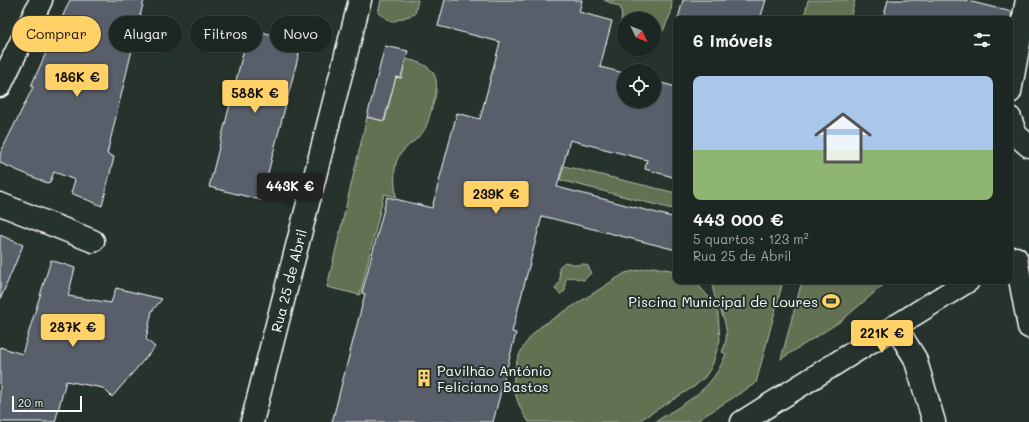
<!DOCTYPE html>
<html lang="pt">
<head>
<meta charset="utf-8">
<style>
  :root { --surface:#1c2622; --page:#252e2a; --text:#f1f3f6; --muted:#a0a5a5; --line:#3a4340; --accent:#ffd166 }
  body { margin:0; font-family:Mali,sans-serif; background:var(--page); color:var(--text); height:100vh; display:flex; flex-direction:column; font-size:15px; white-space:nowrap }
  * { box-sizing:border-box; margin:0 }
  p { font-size:13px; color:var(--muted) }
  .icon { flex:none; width:22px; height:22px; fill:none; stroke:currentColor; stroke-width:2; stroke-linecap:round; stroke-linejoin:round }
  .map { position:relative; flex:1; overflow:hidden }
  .details { position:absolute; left:673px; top:16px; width:340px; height:268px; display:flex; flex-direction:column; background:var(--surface); border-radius:8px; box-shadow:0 1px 3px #0004,0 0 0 1px var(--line) }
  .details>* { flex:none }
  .top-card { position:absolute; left:12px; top:16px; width:380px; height:36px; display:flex; gap:8px }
  .needle { width:26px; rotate:133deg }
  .tools { position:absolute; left:617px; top:12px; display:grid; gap:8px }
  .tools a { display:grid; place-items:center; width:44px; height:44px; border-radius:50%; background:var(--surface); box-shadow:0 1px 3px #0004,0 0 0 1px var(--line); font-size:20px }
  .scale { position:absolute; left:12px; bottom:10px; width:70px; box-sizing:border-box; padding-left:4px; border:2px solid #fff; border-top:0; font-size:11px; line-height:14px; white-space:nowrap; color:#fff; -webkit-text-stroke:3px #26332d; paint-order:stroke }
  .price { position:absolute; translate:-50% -34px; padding:0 9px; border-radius:4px; background:var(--accent); color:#111; font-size:13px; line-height:26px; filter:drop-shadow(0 1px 2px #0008) }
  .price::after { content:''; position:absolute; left:50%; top:24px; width:12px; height:9px; margin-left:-6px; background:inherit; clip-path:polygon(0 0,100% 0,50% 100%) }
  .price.selected { background:#222; color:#fff }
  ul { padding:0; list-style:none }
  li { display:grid; align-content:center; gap:8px; height:212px; padding:0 20px }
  li span { display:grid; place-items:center; height:124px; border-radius:8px; color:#555 }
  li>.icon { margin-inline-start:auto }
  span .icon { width:72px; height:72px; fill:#fffc; stroke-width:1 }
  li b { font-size:17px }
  h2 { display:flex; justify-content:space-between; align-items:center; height:48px; padding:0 20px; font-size:17px }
  .tag { padding:0 14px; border-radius:18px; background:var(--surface); box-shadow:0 1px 3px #0004,0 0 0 1px var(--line); font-size:14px; line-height:36px }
  .tag.selected { background:var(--accent); color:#111 }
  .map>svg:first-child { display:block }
</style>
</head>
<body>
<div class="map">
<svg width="1029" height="422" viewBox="0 0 1029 422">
  <rect width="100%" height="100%" fill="#26332d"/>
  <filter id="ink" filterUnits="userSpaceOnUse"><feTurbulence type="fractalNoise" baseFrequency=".025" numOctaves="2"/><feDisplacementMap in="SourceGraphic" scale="8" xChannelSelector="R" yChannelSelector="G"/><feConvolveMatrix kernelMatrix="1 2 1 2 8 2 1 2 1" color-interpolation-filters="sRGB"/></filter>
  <g filter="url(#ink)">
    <path fill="#637152" stroke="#b1b8a8" d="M 381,0 L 418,0 L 415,14 L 391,22 L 378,13 Z
      M 604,0 L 672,0 L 671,13 L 663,31 L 654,35 L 654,19 L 624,19 L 624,35 C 618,28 624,16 620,7 Z
      M 808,0 L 855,0 L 850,19 L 804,19 Z
      M 406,59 C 440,66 441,81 431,111 C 429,118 427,127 422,133 C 414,143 402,148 397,160 C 393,172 395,184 396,197 L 384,194 L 360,295 L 327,287 L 367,117 L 385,121 L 392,92 L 375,87 L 378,73 L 401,78 Z
      M 564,166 L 676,193 L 676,210 L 560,180 Z
      M 565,262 L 577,265 L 583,264 L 588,266 L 591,273 L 584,280 C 579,280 565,272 565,284 C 565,287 566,289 565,291 L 560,294 L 555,289 L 560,281 L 559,267 Z
      M 653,267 L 676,271 L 676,281 L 695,281 L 712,301 L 718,313 L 720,340 L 712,366 L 705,377 L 695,386 L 637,422 L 529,422 C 504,388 511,354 540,327 L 625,273 Z
      M 712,281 L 783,281 L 756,383 L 695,422 L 655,422 C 687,401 711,392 726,354 L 722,352 C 736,324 712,305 712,281 Z
      M 802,281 L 888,281 L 841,321 L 781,359 Z"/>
    <path fill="#595e6b" stroke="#fff" d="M 70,0 L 144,0 L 107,154 L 114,157 L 102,206 L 71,193 L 75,180 L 54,172 L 50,182 L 47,183 L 0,163 L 0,154 L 33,87 L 31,86 Z
      M 445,0 L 582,0 L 579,12 L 612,21 L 600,67 L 624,73 L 624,101 L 654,101 L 654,81 L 676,87 L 676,178 L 645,169 L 647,160 L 570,140 L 557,187 L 676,218 L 676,250 L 542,216 L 512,332 L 516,333 L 493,422 L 332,422 L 365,294 L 362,293 L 387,197 L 432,208 L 457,113 L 480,119 L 500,42 L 438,26 Z
      M 683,0 L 766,0 L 760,19 L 678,19 Z
      M 888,0 L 964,0 L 1012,12 L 1011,19 L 883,19 Z
      M 249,29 L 302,42 L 261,200 L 209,187 Z
      M 385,46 L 408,51 L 401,78 L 396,77 L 384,121 L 367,117 Z
      M 0,235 L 23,245 L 0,300 Z
      M 51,260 L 75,268 L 68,296 L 111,303 L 116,288 L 162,299 L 152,311 L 146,339 L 155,347 L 112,397 L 103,388 L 66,381 L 55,422 L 0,422 L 0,347 L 22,354 Z"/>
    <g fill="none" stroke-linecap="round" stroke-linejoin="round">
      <g stroke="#fff" stroke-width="25">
        <g id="minor">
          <path d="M 0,86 L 41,0"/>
          <path d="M 1010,92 L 1027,0"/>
          <path d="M 1010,118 L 1016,135 L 1029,146"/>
          <path d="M 0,204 L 93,241"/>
          <path d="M 1016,258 L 1029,327"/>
          <path d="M 895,326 L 915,358 L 934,422"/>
          <path id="s1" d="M 252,422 L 360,0"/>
          <path d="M 742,422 L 968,281"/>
        </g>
      </g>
      <use href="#minor" stroke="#26332d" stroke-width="22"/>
    </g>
  </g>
  <defs>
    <g id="stadium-bare" transform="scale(1.38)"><path d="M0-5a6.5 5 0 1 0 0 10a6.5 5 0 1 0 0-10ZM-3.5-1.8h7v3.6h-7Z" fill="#ffd166" stroke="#26332d" stroke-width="2.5" paint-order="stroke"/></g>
    <g id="building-bare" transform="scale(1.38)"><path d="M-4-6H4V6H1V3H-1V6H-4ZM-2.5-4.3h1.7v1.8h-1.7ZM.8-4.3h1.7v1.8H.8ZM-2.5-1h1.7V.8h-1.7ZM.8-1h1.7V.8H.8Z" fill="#ffd166" stroke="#26332d" stroke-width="2.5" paint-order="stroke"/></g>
  </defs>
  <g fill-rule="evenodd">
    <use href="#stadium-bare" x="831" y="301"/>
    <use href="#building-bare" x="424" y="378"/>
  </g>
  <g text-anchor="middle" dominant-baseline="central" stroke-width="4" stroke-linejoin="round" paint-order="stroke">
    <g font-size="14" fill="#fff" stroke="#26332d">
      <text stroke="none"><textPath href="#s1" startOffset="146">Rua 25 de Abril</textPath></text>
    </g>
    <g font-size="14" fill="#fff" stroke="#26332d" text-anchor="end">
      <text x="818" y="301">Piscina Municipal de Loures</text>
      <text x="437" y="370" text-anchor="start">Pavilhão António<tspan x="437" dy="16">Feliciano Bastos</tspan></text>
    </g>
  </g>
</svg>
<div class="tools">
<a><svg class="needle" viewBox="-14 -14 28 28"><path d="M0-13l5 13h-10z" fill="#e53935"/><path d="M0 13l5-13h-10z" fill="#a0a5a5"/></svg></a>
<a><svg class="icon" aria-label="locate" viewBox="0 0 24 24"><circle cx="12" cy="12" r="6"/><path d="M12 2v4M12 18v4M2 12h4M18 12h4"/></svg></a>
</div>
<div class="scale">20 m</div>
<b class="price" style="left:77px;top:98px">186K €</b>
<b class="price" style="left:255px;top:114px">588K €</b>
<b class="price selected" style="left:290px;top:207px">443K €</b>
<b class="price" style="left:496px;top:215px">239K €</b>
<b class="price" style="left:73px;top:348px">287K €</b>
<b class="price" style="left:882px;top:354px">221K €</b>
<div class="top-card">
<a class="tag selected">Comprar</a>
<a class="tag">Alugar</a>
<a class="tag">Filtros</a>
<a class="tag">Novo</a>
</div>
<section class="details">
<h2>6 imóveis<svg class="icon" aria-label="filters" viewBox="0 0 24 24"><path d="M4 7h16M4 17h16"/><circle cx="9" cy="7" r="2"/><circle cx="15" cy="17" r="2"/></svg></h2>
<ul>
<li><span style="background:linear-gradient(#a9c7e8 60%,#8fb573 0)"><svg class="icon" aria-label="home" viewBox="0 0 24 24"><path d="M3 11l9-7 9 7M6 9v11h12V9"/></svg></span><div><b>443 000 €</b><p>5 quartos · 123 m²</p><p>Rua 25 de Abril</p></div></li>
</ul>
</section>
</div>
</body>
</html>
